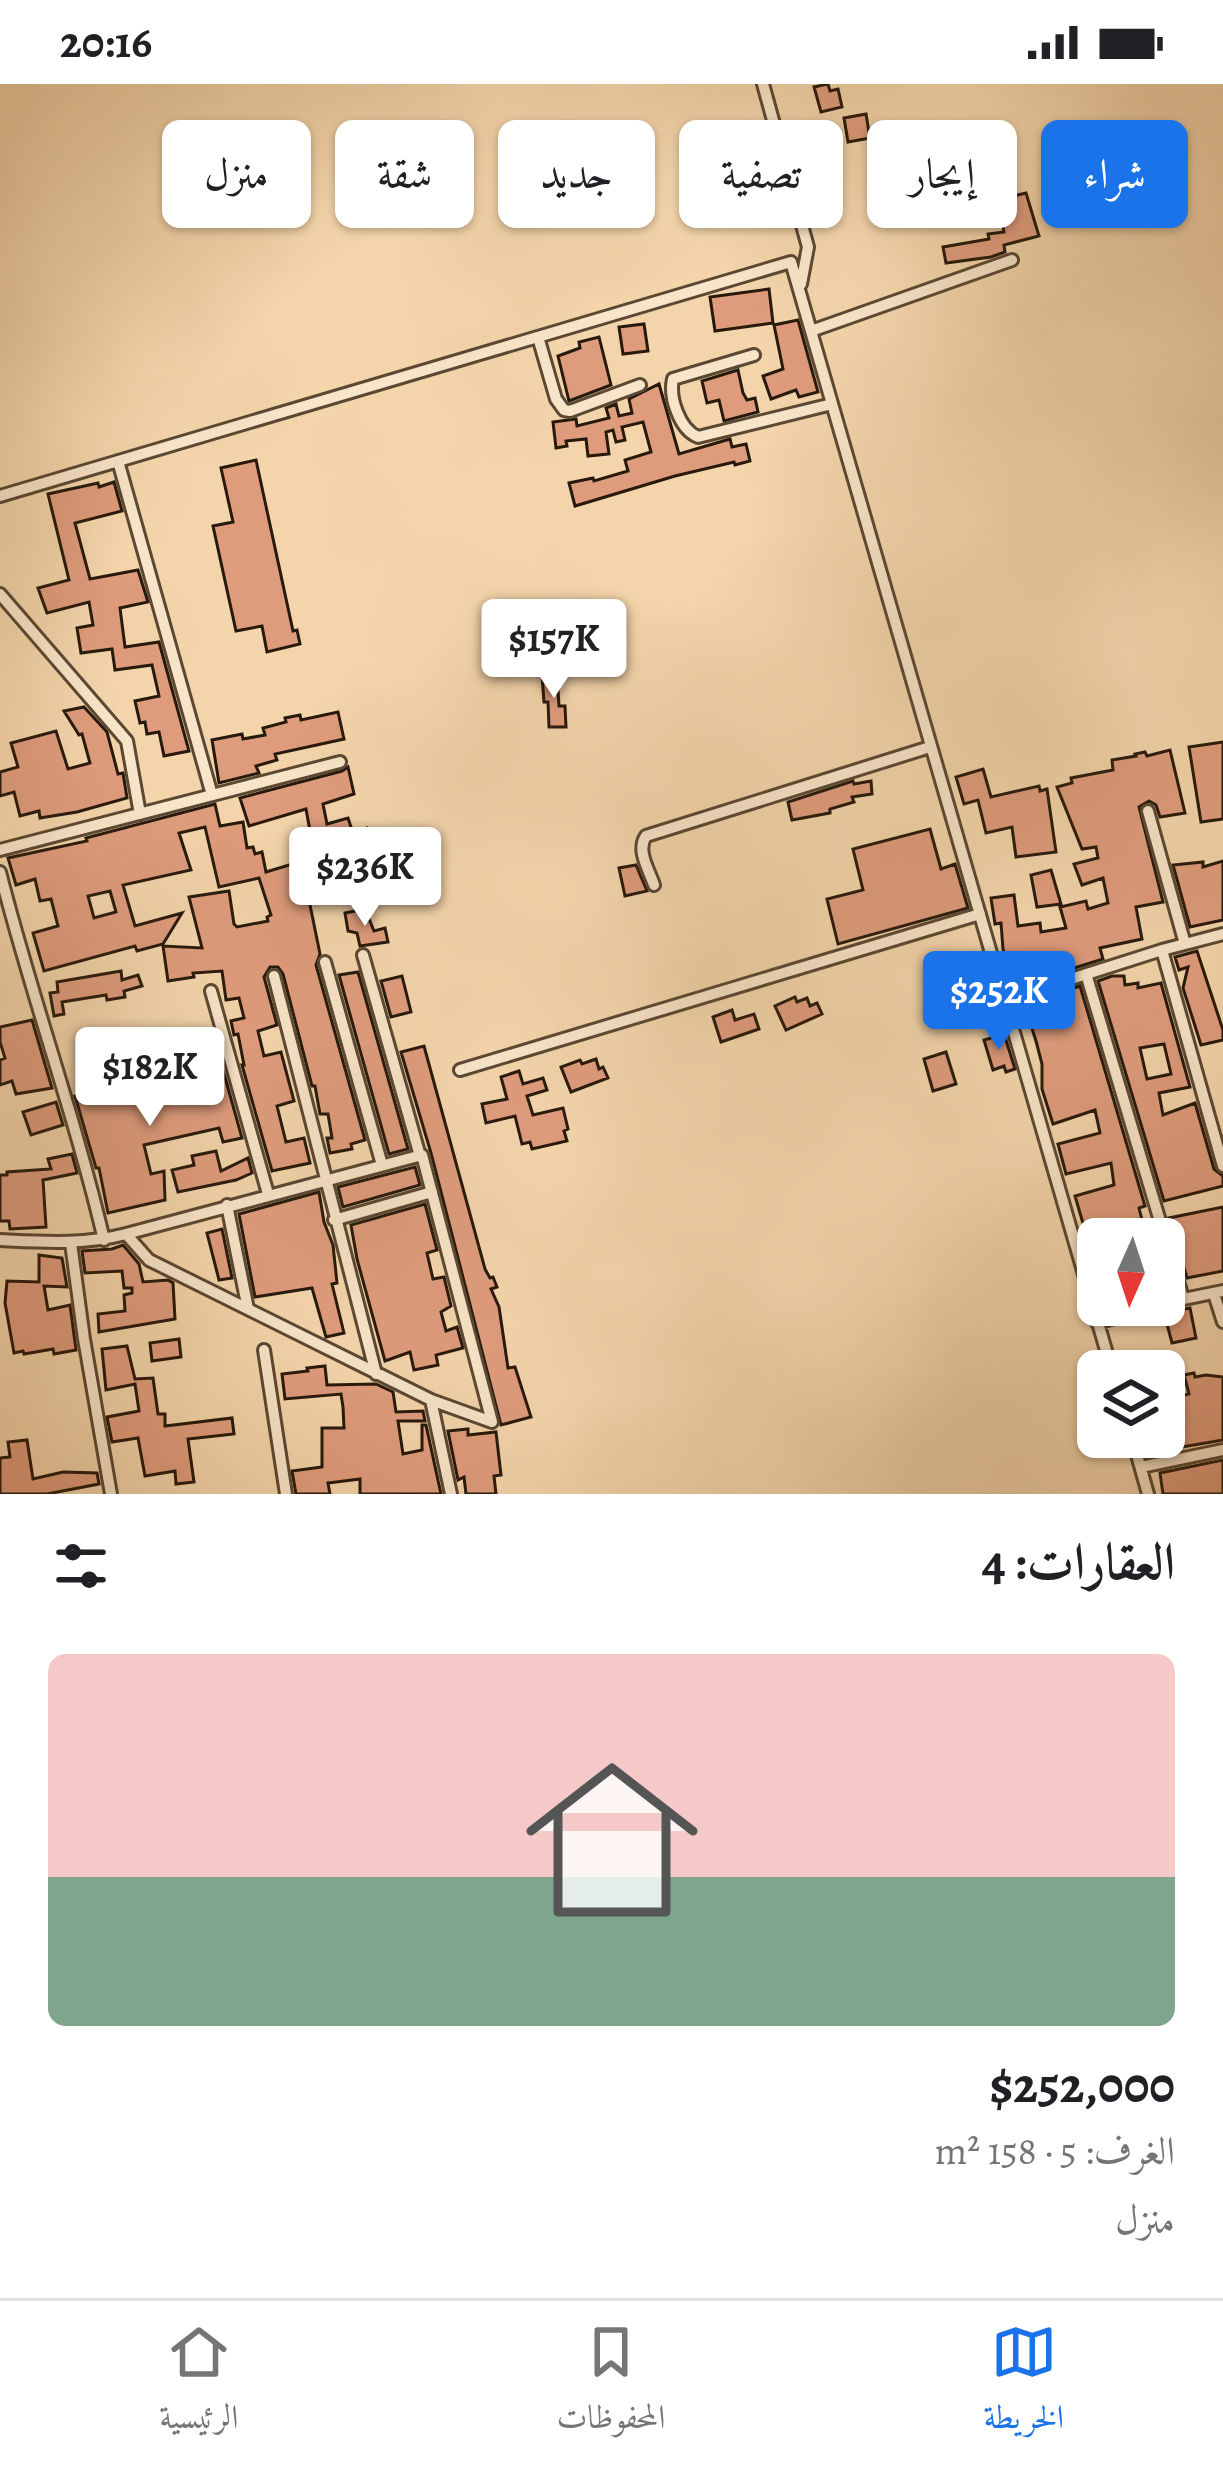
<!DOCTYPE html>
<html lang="ar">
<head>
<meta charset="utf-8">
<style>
  :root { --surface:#fff; --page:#f2f2f2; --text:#202124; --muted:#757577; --line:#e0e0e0; --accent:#1a73e8 }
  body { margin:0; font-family:Alegreya,Amiri,serif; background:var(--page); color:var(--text); direction:rtl; height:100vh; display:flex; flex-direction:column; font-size:45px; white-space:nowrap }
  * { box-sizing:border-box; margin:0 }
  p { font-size:39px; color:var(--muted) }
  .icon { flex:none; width:66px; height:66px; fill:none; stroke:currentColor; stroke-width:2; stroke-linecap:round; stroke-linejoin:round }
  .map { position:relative; height:1410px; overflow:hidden; direction:ltr }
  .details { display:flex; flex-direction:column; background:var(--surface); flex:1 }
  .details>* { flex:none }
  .top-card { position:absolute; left:36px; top:36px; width:1152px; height:108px; direction:rtl; display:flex; gap:24px }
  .needle { width:78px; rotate:183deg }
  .buttons { position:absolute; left:1077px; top:1134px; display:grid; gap:24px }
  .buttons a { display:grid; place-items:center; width:108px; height:108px; border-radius:18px; background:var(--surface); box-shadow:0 3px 9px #0004; font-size:60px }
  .price { position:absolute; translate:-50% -102px; padding:0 27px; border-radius:12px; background:#fff; color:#222; font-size:39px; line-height:78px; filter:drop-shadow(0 3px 6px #0008) }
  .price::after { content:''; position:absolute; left:50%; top:72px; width:36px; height:27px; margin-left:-18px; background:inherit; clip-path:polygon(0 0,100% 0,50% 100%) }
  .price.on { background:var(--accent); color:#fff }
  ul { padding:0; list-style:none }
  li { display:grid; align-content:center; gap:24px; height:636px; padding:0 48px }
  li span { display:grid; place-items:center; height:372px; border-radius:18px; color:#555 }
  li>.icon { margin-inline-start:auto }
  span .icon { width:216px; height:216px; fill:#fffc; stroke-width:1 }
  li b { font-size:51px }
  h2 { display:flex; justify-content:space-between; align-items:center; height:144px; padding:0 48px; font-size:51px }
  .pill { padding:0 42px; border-radius:18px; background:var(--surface); box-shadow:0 3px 9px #0004; font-size:42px; line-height:108px }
  .pill.on { background:var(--accent); color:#fff }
  .status { display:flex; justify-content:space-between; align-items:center; height:84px; padding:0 60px; background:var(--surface); direction:ltr }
  .status svg { height:33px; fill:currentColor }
  .tab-bar { display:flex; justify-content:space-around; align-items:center; height:168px; border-top:3px solid var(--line); background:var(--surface); font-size:33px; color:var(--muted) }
  .tab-bar a { display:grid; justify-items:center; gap:6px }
  .tab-bar .on { color:var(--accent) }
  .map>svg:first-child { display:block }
</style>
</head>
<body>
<div class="status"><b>20:16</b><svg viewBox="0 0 49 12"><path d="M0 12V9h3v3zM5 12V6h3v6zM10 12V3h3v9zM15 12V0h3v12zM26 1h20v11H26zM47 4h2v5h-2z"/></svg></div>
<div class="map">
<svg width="1223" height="1410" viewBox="0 0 1223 1410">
  <rect width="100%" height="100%" fill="#f4d5ab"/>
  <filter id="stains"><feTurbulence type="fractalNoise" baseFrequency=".00167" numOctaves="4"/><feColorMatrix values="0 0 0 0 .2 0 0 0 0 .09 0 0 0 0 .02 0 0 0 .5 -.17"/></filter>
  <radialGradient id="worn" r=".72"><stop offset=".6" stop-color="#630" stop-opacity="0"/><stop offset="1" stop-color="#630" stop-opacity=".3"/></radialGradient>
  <path fill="#df9c7d" stroke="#27190b" stroke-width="3" fill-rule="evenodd" d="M 828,0 L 830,7 L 838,5 L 842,23 L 821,28 L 814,3 Z
    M 866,30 L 870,54 L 848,58 L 844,34 Z
    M 1026,109 L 1039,152 L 1004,161 L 1005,168 L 991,173 L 946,179 L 943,163 L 989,155 L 988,150 L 1004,148 L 997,116 Z
    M 769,205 L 773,239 L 715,247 L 710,213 Z
    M 798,236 L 818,308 L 799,313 L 796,306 L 771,315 L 763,292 L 783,285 L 774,241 Z
    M 644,240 L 648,267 L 623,270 L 619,243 Z
    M 599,253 L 611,301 L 569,317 L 558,272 L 580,264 L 579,258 Z
    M 738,286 L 743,309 L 747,316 L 755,314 L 758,328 L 724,337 L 719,316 L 707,319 L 702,297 Z
    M 659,300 L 679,370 L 730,355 L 732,363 L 746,360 L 750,377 L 735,381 L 734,378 L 675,392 L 575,422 L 569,399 L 593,394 L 594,397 L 628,387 L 625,376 L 651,368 L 643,338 L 622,343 L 625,356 L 616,358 L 613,346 L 606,348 L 609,370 L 588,372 L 586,355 L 566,357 L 567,362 L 556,364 L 553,338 L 576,335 L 577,342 L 609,334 L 606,324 L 616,320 L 619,332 L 632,329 L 629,315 Z
    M 256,376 L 293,547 L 297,546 L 300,560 L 267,568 L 262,542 L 236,547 L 213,442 L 233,438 L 221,384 Z
    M 114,398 L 122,427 L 75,439 L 90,495 L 138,486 L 148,518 L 120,524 L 125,563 L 159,558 L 189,667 L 164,672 L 159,648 L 147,650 L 145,638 L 140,639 L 135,617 L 159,612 L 152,581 L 115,586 L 112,565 L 81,569 L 77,544 L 93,541 L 89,518 L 47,529 L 38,504 L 69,496 L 48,410 L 98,399 L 99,403 Z
    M 557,590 L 559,622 L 565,622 L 566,643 L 549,643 L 548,618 L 544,618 L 542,591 Z
    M 84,623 L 107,648 L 118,690 L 123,689 L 127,714 L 77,728 L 40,734 L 39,727 L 20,732 L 14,708 L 0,712 L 0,688 L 18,683 L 11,659 L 56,647 L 68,685 L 90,679 L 82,650 L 79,651 L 64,627 Z
    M 338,628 L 344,655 L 275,670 L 277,676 L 256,682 L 259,689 L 219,699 L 212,656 L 242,650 L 243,655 L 265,651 L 263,644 L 286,638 L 285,634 L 300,631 L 301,636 Z
    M 1223,658 L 1223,735 L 1201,738 L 1189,663 Z
    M 1170,666 L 1185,729 L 1160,733 L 1156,721 L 1149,717 L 1139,723 L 1163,818 L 1136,823 L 1142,855 L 1100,864 L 1103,875 L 1017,902 L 1016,898 L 1012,899 L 1003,865 L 1001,839 L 995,840 L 991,814 L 1014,811 L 1018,842 L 1040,839 L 1041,848 L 1066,844 L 1060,823 L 1086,817 L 1088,825 L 1108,819 L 1103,794 L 1082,801 L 1074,780 L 1098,774 L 1096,763 L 1082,765 L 1057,703 L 1072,699 L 1071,694 L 1113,686 L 1112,676 L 1136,672 L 1135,670 L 1145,668 L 1147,672 Z
    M 348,683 L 354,710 L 323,720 L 327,740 L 348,734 L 353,749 L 367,744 L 374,769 L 377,769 L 383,797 L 346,806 L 340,779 L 343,778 L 336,754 L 312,758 L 306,725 L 249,742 L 240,714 L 342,687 Z
    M 983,685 L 991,713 L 1039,702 L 1040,707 L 1047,705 L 1056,768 L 1016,773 L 1012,743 L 986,749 L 978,716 L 964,720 L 956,693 Z
    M 853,697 L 854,700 L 871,697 L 872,710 L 852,713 L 854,718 L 830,725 L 830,729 L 792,736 L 788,718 Z
    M 215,720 L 220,742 L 243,738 L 247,764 L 253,763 L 255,770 L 262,768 L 266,788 L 312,774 L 324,811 L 309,816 L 320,870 L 316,881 L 365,1056 L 351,1060 L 352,1065 L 330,1069 L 327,1054 L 332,1054 L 328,1030 L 320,1030 L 315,1002 L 312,1002 L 283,890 L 278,883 L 270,883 L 264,893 L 277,941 L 258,947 L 264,972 L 281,968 L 294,1017 L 277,1022 L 286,1058 L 304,1054 L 310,1079 L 272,1087 L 242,981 L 244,981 L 238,950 L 234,951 L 231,937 L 244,934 L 239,914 L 226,916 L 222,887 L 193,889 L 194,893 L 168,897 L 163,862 L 202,864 L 189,813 L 229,807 L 234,840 L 237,843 L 268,837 L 267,833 L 271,831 L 259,794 L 219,803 L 205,743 L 179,749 L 191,786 L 123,801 L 135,842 L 182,829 L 163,860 L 137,867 L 135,862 L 44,887 L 33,849 L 58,842 L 51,815 L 40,817 L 35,795 L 16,801 L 8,774 L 87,757 L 86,754 ZM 110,807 L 116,828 L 94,834 L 88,812 Z
    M 930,745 L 941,785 L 955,780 L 968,824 L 838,860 L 827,815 L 863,806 L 853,765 Z
    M 1223,777 L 1223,836 L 1190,843 L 1173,781 L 1203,778 L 1203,783 Z
    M 636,781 L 647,807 L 625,812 L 619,784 Z
    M 1051,786 L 1061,820 L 1037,823 L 1031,791 Z
    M 365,825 L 374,847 L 385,844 L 388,858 L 360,862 L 357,849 L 348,847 L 345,829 Z
    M 1197,867 L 1223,946 L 1223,956 L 1201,961 L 1183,904 L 1188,883 L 1179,886 L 1175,873 Z
    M 121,887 L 122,896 L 138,891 L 142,902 L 124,907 L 125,913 L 107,916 L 106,911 L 62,918 L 64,930 L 54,932 L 50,909 L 58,908 L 57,898 Z
    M 358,888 L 408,1065 L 389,1070 L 339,891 Z
    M 402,892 L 411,928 L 391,933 L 381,897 Z
    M 1112,892 L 1124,892 L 1125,901 L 1138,899 L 1138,904 L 1161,899 L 1190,1003 L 1159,1009 L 1163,1031 L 1195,1019 L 1214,1085 L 1223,1092 L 1223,1102 L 1164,1117 L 1098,897 ZM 1164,960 L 1171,990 L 1147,995 L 1140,964 Z
    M 1080,902 L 1145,1122 L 1139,1124 L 1143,1140 L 1150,1139 L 1155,1155 L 1098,1155 L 1098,1177 L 1094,1177 L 1075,1112 L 1114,1101 L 1111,1079 L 1066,1090 L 1058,1060 L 1100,1049 L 1095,1026 L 1053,1040 L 1042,1005 L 1042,980 L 1036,957 L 1026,926 L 1023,926 L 1021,921 Z
    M 795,913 L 797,918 L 807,914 L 810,922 L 817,919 L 822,930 L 786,946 L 775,922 Z
    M 732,926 L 735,936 L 754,930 L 759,945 L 721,958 L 713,933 Z
    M 32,936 L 52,1004 L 16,1010 L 12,997 L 0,1001 L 0,976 L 5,974 L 0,958 L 0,943 Z
    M 1004,950 L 1015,985 L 1006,988 L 1004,982 L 993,986 L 984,956 Z
    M 424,962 L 485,1185 L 490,1194 L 493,1193 L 497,1203 L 491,1205 L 499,1223 L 508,1284 L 515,1283 L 531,1333 L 501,1341 L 431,1069 L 401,968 Z
    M 946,968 L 956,1000 L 933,1007 L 924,975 Z
    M 596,975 L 599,985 L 603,983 L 608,994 L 571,1008 L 561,983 L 580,976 L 582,980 Z
    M 223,986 L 242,1054 L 223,1058 L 219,1044 L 144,1061 L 151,1090 L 164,1087 L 165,1116 L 108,1129 L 99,1084 L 96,1084 L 75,1012 L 169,988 L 171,997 Z
    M 519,987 L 523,1000 L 543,994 L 547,1006 L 527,1012 L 533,1031 L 563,1024 L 568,1045 L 564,1047 L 567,1057 L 532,1065 L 530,1058 L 522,1060 L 515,1032 L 486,1039 L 482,1020 L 507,1015 L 501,993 Z
    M 56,1018 L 63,1041 L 31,1051 L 23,1028 Z
    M 216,1067 L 221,1087 L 248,1074 L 252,1089 L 236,1096 L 178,1108 L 172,1086 L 194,1081 L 192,1072 Z
    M 72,1070 L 77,1089 L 43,1096 L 46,1143 L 10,1145 L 9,1137 L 0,1137 L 0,1091 L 7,1091 L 7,1088 L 51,1085 L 48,1075 Z
    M 415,1083 L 420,1101 L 343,1123 L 338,1103 Z
    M 319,1108 L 324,1138 L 333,1161 L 337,1199 L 332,1200 L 344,1249 L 326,1253 L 312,1204 L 255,1213 L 239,1130 Z
    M 425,1120 L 437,1166 L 427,1169 L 433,1195 L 444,1193 L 451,1222 L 441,1228 L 446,1247 L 457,1243 L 463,1264 L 436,1271 L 438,1281 L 414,1286 L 410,1268 L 385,1277 L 357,1175 L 351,1141 Z
    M 1223,1123 L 1223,1187 L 1187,1194 L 1169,1134 Z
    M 222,1145 L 232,1194 L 219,1196 L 207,1149 Z
    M 123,1161 L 139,1180 L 143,1198 L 168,1196 L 173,1199 L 175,1235 L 99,1248 L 98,1230 L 125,1227 L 124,1211 L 132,1209 L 132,1204 L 124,1204 L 122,1187 L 85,1189 L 82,1167 L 112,1165 Z
    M 39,1171 L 62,1174 L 67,1203 L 44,1202 L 48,1226 L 70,1221 L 76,1266 L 54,1270 L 53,1265 L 24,1270 L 23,1267 L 14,1269 L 5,1219 L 7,1197 L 39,1198 Z
    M 1190,1224 L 1196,1254 L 1172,1259 L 1164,1229 Z
    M 179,1255 L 181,1273 L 152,1277 L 150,1259 Z
    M 127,1262 L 135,1295 L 153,1294 L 158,1330 L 165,1330 L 165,1342 L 232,1334 L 234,1350 L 188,1355 L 194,1398 L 176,1400 L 175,1387 L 145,1392 L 138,1354 L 112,1358 L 107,1333 L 139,1327 L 135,1300 L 106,1306 L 102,1265 Z
    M 325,1282 L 327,1301 L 376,1300 L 393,1308 L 396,1328 L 423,1327 L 425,1337 L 398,1337 L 403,1370 L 422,1366 L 422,1341 L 426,1341 L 441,1410 L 360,1410 L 360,1395 L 328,1399 L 330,1410 L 296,1410 L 292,1387 L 322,1383 L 322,1344 L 344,1344 L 343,1323 L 341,1310 L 285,1315 L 282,1290 L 308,1287 L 307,1284 Z
    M 1194,1289 L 1195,1293 L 1206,1291 L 1223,1293 L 1223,1356 L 1153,1368 L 1149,1353 L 1164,1353 L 1164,1316 L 1189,1310 L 1184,1291 Z
    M 468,1345 L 468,1351 L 496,1348 L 501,1391 L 494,1392 L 496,1410 L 466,1410 L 464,1393 L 458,1396 L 448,1347 Z
    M 27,1356 L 33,1395 L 63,1388 L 97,1389 L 99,1400 L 47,1410 L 0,1410 L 0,1374 L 10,1373 L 8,1358 Z
    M 1223,1376 L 1223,1410 L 1163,1410 L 1160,1389 Z"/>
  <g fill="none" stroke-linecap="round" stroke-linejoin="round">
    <g stroke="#5a4833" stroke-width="16">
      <path id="minor" d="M 763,0 L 808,163 L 801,200
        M 811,247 L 1012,176
        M 538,253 L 556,315 L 564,326 L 570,327 L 640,301
        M 754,271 L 673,295 C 669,313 679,345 698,353 L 832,320
        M 118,377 L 212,711
        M 0,412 L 791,178 L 1112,1287
        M 0,510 L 127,657 L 140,730
        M 1148,727 L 1185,860
        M 0,766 L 340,678
        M 0,788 C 31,911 75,1032 104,1156
        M 654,801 C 649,786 636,766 646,752 L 930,663
        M 1162,866 L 1223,1082
        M 363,871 L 420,1072
        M 325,878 L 382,1081
        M 1086,890 L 1183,1214
        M 274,892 L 376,1290
        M 211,907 L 268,1110
        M 1005,916 L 1162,866 L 1223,850
        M 460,986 L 980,830
        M 227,1121 L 248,1225
        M 334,1136 L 432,1108
        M 126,1150 L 422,1071 L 492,1338
        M 0,1156 C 43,1158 84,1161 126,1150 L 149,1176 L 431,1316 L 451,1410
        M 71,1159 L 84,1255 L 111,1410
        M 1214,1210 L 1223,1238
        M 1164,1219 L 1223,1207
        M 1097,1239 L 1158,1221
        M 264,1266 L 286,1410
        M 431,1316 L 492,1338
        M 1132,1353 L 1148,1410
        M 1141,1383 L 1223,1366"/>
    </g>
    <use href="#minor" stroke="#f8e4c8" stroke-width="10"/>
  </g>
  <rect width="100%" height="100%" filter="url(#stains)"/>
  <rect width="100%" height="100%" fill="url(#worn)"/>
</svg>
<div class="buttons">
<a><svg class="needle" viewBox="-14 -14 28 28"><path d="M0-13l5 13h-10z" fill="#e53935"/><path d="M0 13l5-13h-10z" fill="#757577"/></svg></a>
<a><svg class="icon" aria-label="layers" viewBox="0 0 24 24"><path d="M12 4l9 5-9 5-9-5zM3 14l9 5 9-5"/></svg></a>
</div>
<b class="price" style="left:554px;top:617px">$157K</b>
<b class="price" style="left:365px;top:845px">$236K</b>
<b class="price on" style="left:999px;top:969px">$252K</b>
<b class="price" style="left:150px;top:1045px">$182K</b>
<div class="top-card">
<a class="pill on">شراء</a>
<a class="pill">إيجار</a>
<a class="pill">تصفية</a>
<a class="pill">جديد</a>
<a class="pill">شقة</a>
<a class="pill">منزل</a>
</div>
</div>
<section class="details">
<h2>العقارات: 4<svg class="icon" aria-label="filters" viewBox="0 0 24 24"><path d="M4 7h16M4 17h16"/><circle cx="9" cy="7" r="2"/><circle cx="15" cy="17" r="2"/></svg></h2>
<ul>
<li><span style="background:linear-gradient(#f6c9c9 60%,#7fa58c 0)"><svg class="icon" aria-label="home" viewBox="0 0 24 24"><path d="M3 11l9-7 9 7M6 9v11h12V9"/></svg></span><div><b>$252,000</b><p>الغرف: 5 · 158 m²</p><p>منزل</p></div></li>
</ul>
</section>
<nav class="tab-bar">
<a class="on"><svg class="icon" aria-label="map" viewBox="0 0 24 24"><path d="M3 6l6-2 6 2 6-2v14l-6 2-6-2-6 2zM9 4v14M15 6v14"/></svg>الخريطة</a>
<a><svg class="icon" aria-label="saved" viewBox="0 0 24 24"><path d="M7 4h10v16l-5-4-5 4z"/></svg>المحفوظات</a>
<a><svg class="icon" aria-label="home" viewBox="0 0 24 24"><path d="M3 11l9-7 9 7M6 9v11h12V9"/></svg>الرئيسية</a>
</nav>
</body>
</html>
